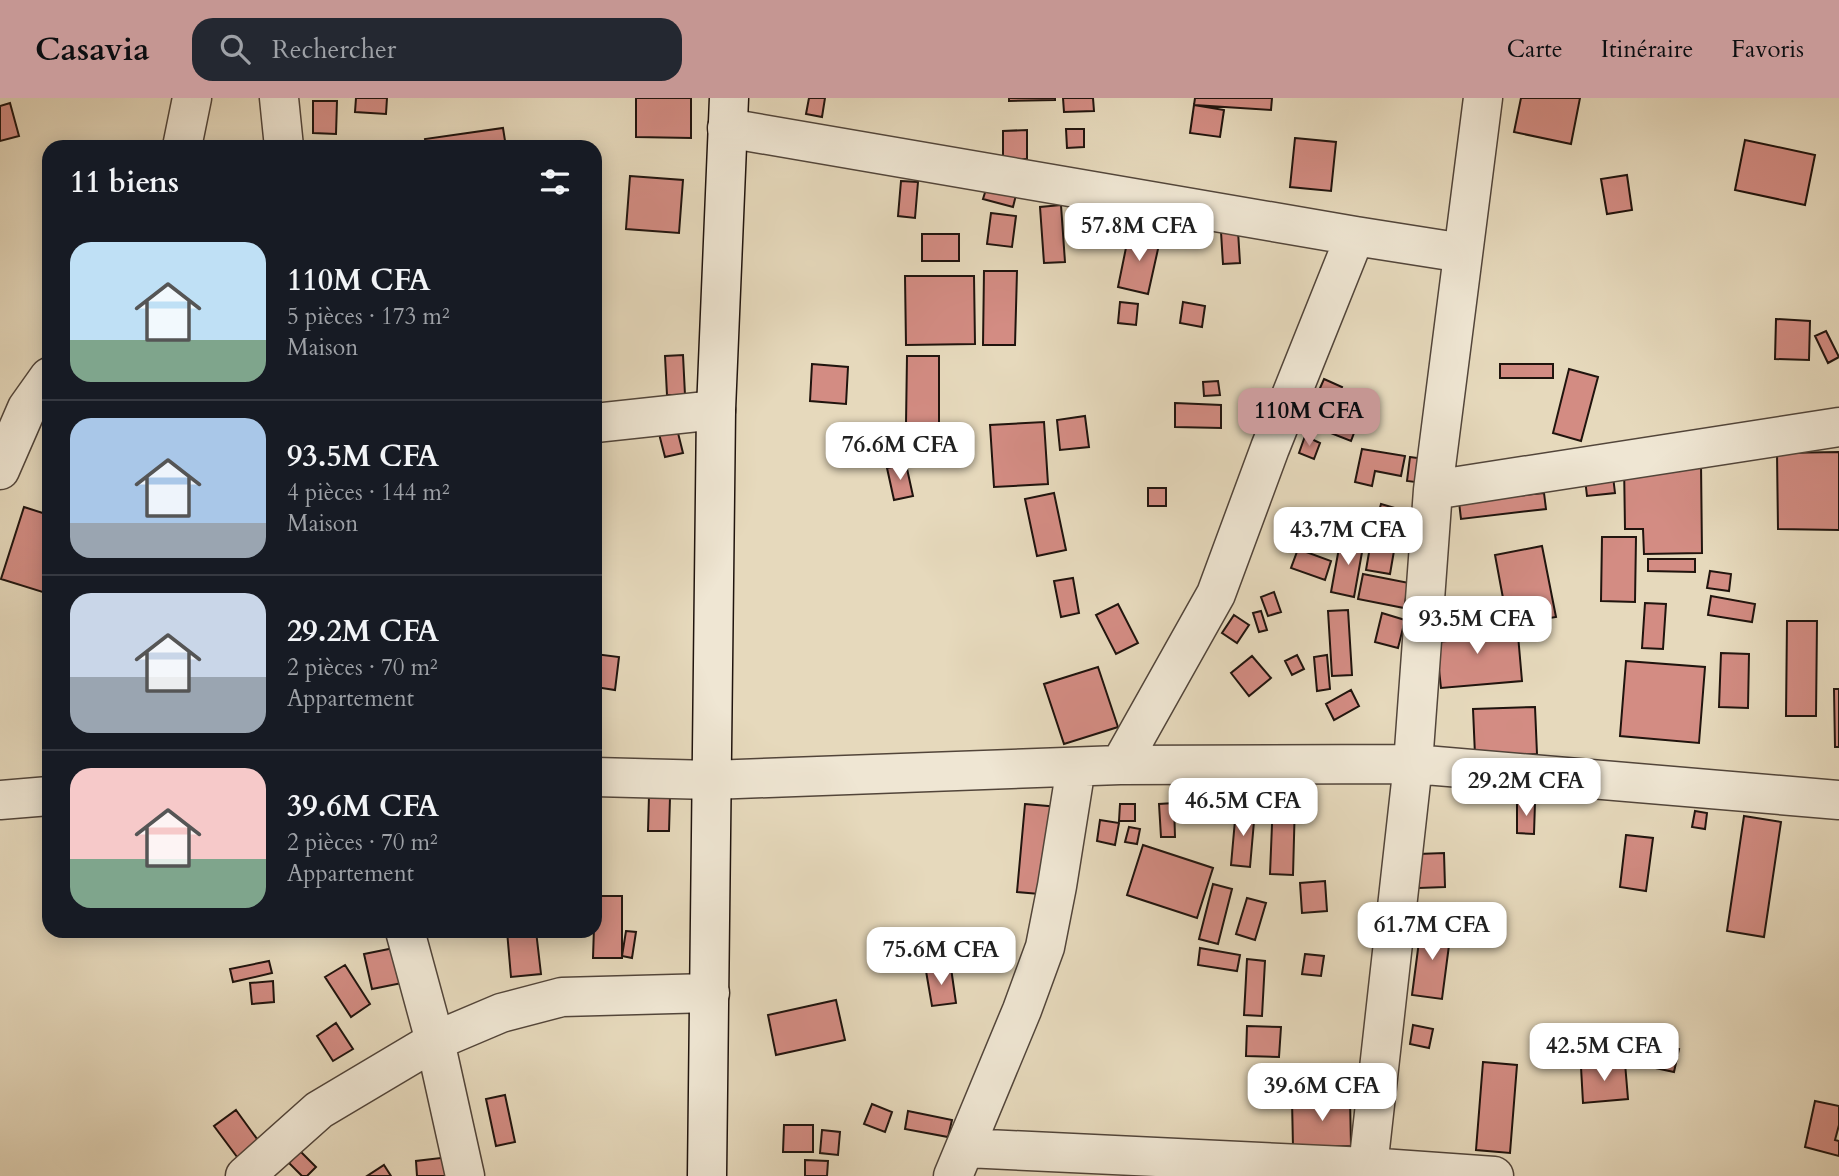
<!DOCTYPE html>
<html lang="fr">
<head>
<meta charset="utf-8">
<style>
  :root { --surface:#171b24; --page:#242831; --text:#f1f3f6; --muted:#9ea1a6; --line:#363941; --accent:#c59692 }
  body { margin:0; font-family:Cardo,serif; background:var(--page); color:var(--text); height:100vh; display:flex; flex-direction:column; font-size:26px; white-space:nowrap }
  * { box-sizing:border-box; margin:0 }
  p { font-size:23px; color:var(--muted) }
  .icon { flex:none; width:38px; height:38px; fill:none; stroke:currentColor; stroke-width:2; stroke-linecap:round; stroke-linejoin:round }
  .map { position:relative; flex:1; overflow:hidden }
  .details { position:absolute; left:42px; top:42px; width:560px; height:798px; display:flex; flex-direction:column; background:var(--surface); border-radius:21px; box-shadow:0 4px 18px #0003 }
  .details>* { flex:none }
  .price { position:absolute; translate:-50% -60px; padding:0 16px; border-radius:14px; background:#fff; color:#222; font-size:23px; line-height:46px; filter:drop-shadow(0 2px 4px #0008) }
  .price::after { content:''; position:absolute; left:50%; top:42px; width:21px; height:16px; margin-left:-10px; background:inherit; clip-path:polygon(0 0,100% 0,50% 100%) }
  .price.on { background:var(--accent); color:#111 }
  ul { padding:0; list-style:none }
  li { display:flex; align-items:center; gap:21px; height:175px; padding:0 28px }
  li+li { border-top:2px solid var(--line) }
  li span { display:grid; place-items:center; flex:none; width:196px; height:140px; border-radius:21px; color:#555 }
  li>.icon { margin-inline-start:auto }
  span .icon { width:84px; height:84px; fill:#fffc; stroke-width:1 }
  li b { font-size:30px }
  h2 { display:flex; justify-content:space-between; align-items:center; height:84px; padding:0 28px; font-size:30px }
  header { display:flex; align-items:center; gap:42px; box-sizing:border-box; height:98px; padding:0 35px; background:var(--accent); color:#111 }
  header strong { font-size:33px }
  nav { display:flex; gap:38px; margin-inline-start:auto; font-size:24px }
  .search { width:490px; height:63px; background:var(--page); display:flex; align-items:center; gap:18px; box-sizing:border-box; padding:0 24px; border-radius:21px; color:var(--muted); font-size:26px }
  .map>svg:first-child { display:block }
</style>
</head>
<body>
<header>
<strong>Casavia</strong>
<div class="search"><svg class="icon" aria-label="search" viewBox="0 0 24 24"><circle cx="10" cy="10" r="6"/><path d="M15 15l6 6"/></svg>Rechercher</div>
<nav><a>Carte</a><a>Itinéraire</a><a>Favoris</a></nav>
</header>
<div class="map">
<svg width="1839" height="1078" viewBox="0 0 1839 1078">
  <rect width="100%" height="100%" fill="#e6d9bc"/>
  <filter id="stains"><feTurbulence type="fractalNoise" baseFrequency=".00286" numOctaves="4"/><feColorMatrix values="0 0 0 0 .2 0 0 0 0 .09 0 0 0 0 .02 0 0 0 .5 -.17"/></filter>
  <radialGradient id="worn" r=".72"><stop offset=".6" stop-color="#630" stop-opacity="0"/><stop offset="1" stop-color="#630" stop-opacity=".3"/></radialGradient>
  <path fill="#d38c83" stroke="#20140e" stroke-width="2" d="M 356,0 L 387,0 L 386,16 L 355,14 Z
    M 636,0 L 691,0 L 691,40 L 636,39 Z
    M 809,0 L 825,0 L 822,19 L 806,16 Z
    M 1009,0 L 1055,0 L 1055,2 L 1009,3 Z
    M 1063,0 L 1093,0 L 1094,13 L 1064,14 Z
    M 1195,0 L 1272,0 L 1271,12 L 1194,7 Z
    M 1521,0 L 1580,0 L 1571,46 L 1514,34 Z
    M 313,3 L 337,3 L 336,36 L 313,35 Z
    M 10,5 L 19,38 L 0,43 L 0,8 Z
    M 1194,7 L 1224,12 L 1220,39 L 1190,35 Z
    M 503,30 L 506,49 L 426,49 L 425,41 Z
    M 1066,31 L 1084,31 L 1084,49 L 1067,50 Z
    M 1027,32 L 1027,61 L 1003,61 L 1003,33 Z
    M 1295,40 L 1336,44 L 1331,93 L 1290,89 Z
    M 1745,42 L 1815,57 L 1805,107 L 1735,92 Z
    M 1627,77 L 1632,112 L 1607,116 L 1601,81 Z
    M 630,78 L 683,82 L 679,135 L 626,131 Z
    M 901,83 L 918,84 L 915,120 L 898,118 Z
    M 987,88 L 1016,97 L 1013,109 L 983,101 Z
    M 1061,107 L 1065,164 L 1044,165 L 1040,109 Z
    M 991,115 L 1016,118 L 1012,149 L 987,146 Z
    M 1238,133 L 1240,165 L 1223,166 L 1221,134 Z
    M 1129,135 L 1160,142 L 1148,196 L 1118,189 Z
    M 922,136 L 959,136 L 959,163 L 922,163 Z
    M 984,173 L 1017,173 L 1015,247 L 983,247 Z
    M 905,178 L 974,178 L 975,246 L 906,247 Z
    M 1120,204 L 1138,206 L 1136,227 L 1118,225 Z
    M 1183,204 L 1205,208 L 1202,229 L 1180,225 Z
    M 1776,221 L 1810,223 L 1809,262 L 1775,261 Z
    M 1826,233 L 1839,259 L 1828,265 L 1815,238 Z
    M 683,257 L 685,297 L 667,297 L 665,258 Z
    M 907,258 L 939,258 L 939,326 L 906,326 Z
    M 812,266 L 848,269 L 846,306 L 810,303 Z
    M 1500,266 L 1553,266 L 1553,280 L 1500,280 Z
    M 1569,271 L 1598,279 L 1581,343 L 1553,335 Z
    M 1324,281 L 1342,289 L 1323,332 L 1305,324 Z
    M 1218,283 L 1220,297 L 1204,298 L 1203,284 Z
    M 1175,305 L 1221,307 L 1221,330 L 1175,329 Z
    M 1085,318 L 1089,349 L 1060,352 L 1057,322 Z
    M 1335,318 L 1357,327 L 1351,343 L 1328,334 Z
    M 675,323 L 683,355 L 665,359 L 657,328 Z
    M 1044,324 L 1048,386 L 994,389 L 990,327 Z
    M 1305,338 L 1320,345 L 1314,361 L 1299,355 Z
    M 1362,351 L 1405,358 L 1401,378 L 1375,373 L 1372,388 L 1355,384 Z
    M 1839,354 L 1839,432 L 1778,431 L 1777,355 Z
    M 1410,359 L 1425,361 L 1423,385 L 1407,383 Z
    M 1624,365 L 1701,365 L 1702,455 L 1644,456 L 1643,431 L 1625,431 Z
    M 906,366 L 913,398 L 894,402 L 887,370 Z
    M 1612,370 L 1615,395 L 1587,398 L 1584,373 Z
    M 1148,390 L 1166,390 L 1166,408 L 1148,408 Z
    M 1054,395 L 1066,452 L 1037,458 L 1025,401 Z
    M 1544,395 L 1546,411 L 1461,421 L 1459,404 Z
    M 1381,406 L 1405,413 L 1399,438 L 1374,431 Z
    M 24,409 L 49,417 L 49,496 L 1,481 Z
    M 1341,439 L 1364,443 L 1354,499 L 1331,494 Z
    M 1602,439 L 1636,439 L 1635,504 L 1601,503 Z
    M 1371,443 L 1395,447 L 1390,476 L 1366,472 Z
    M 1542,448 L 1556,519 L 1508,527 L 1495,457 Z
    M 1298,451 L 1331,463 L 1325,482 L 1291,470 Z
    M 1648,461 L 1695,461 L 1695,474 L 1648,473 Z
    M 1710,473 L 1731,476 L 1729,493 L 1707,490 Z
    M 1363,476 L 1409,485 L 1404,510 L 1358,501 Z
    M 1073,480 L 1079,515 L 1061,519 L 1054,483 Z
    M 1274,494 L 1281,514 L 1268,518 L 1261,499 Z
    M 1711,498 L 1755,506 L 1752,524 L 1708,517 Z
    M 1645,505 L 1666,506 L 1663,551 L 1642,550 Z
    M 1118,506 L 1138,545 L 1116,556 L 1096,517 Z
    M 1348,512 L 1352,577 L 1332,578 L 1328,513 Z
    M 1261,513 L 1267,532 L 1259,534 L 1253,515 Z
    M 1382,515 L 1405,522 L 1398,550 L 1375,544 Z
    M 1234,517 L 1249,527 L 1237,545 L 1222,535 Z
    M 1486,521 L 1487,540 L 1518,537 L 1522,583 L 1441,590 L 1436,544 L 1446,543 L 1444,523 Z
    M 1787,523 L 1817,523 L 1816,618 L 1786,618 Z
    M 1721,555 L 1749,556 L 1748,610 L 1719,609 Z
    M 595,556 L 619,559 L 615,592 L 595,589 Z
    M 1297,557 L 1304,571 L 1292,577 L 1285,563 Z
    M 1327,557 L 1330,591 L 1317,593 L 1314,559 Z
    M 1252,558 L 1271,580 L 1249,598 L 1231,575 Z
    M 1626,563 L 1705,569 L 1699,645 L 1620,638 Z
    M 1098,569 L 1118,629 L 1064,646 L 1044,586 Z
    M 1834,591 L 1839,591 L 1839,649 L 1835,649 Z
    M 1351,592 L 1359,608 L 1334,622 L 1326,606 Z
    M 1535,609 L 1537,656 L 1475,657 L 1473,611 Z
    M 649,698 L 670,700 L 669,733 L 648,733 Z
    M 1273,702 L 1295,703 L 1293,777 L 1270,776 Z
    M 1517,704 L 1535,704 L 1534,736 L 1517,735 Z
    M 1174,705 L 1175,739 L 1161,739 L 1159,706 Z
    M 1025,706 L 1059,709 L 1051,797 L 1017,794 Z
    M 1120,706 L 1135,706 L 1135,723 L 1119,723 Z
    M 1236,711 L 1255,712 L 1250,769 L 1231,767 Z
    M 1695,713 L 1707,715 L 1705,731 L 1692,729 Z
    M 1744,718 L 1781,724 L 1764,839 L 1727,833 Z
    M 1100,722 L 1119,725 L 1115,747 L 1097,743 Z
    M 1129,729 L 1140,731 L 1137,746 L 1125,744 Z
    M 1626,737 L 1653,740 L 1646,793 L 1620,789 Z
    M 1143,747 L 1213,770 L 1197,820 L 1127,797 Z
    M 1444,755 L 1445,789 L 1419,790 L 1418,756 Z
    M 1325,783 L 1327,813 L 1302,815 L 1300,785 Z
    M 1213,786 L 1232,791 L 1218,846 L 1199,841 Z
    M 595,798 L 622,798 L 622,860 L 593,860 Z
    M 1247,800 L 1266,805 L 1255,842 L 1236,836 Z
    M 1421,828 L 1451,832 L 1442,901 L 1412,897 Z
    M 507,833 L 536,833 L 541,876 L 511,879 Z
    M 626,833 L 636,834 L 632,860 L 622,858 Z
    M 394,850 L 402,885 L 372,891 L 364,856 Z
    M 1200,850 L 1240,857 L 1237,873 L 1198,867 Z
    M 1305,856 L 1324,858 L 1321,878 L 1302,876 Z
    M 1247,861 L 1265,863 L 1262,918 L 1244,917 Z
    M 269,863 L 272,875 L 233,884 L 230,871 Z
    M 345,867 L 370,906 L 351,919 L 325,879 Z
    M 951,870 L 956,905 L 932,908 L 926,873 Z
    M 273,883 L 274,904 L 252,906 L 250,885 Z
    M 836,902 L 845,942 L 776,957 L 768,917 Z
    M 336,925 L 353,951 L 333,963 L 317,938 Z
    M 1413,927 L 1433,931 L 1429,950 L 1410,946 Z
    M 1247,928 L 1281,929 L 1279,959 L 1246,958 Z
    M 1651,946 L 1679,951 L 1674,974 L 1646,968 Z
    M 1483,964 L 1517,967 L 1510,1055 L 1476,1052 Z
    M 1625,965 L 1628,1001 L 1583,1005 L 1581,969 Z
    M 1252,972 L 1268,974 L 1267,988 L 1251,987 Z
    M 505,997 L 515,1044 L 496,1048 L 486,1001 Z
    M 1350,1001 L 1351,1048 L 1293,1049 L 1292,1002 Z
    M 1815,1003 L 1839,1008 L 1839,1027 L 1835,1042 L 1839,1043 L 1839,1058 L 1805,1049 Z
    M 872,1006 L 892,1014 L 885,1034 L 864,1026 Z
    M 236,1012 L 265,1052 L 243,1067 L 214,1028 Z
    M 908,1013 L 952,1022 L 948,1039 L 905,1031 Z
    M 784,1027 L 813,1027 L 813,1054 L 783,1054 Z
    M 822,1032 L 840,1034 L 838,1057 L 820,1055 Z
    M 300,1053 L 316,1069 L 307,1078 L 302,1078 L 289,1065 Z
    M 449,1059 L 451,1078 L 417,1078 L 416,1063 Z
    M 805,1062 L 828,1063 L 827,1078 L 805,1078 Z
    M 384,1067 L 391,1078 L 367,1078 Z"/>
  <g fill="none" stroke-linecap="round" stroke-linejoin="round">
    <g stroke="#52453a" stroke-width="41">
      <path id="minor" d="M 279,0 L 284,49
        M 727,30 L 1355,138 L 1463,155
        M 182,49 L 192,0
        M 595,325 L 716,312
        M 0,372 L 27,310 L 49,279
        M 1433,392 L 1839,329
        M 1120,667 L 1216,496 L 1270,350 L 1355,138
        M 595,679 L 711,682 L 1120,667 L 1413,666 L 1839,702
        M 0,702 L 49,698
        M 405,833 L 435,943 L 465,1078
        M 966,1050 L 1367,1069 L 1494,1078
        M 245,1078 L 319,1012 L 435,943 L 501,915 L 562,899 L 710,895
        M 953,1078 L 1022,912 L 1045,849 L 1057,788 L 1076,669
        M 1367,1078 L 1413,666 L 1433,392 L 1483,0"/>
    </g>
    <g stroke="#20140e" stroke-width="41">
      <path id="secondary" d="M 707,1078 L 716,312 L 729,0"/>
    </g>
    <use href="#minor" stroke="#efe6d3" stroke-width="38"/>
    <use href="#secondary" stroke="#efe6d3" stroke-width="38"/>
  </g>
  <rect width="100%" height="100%" filter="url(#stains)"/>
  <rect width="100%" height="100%" fill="url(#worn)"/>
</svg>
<b class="price" style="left:1139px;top:165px">57.8M CFA</b>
<b class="price on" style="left:1309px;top:350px">110M CFA</b>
<b class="price" style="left:900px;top:384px">76.6M CFA</b>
<b class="price" style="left:1348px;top:469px">43.7M CFA</b>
<b class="price" style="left:1477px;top:558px">93.5M CFA</b>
<b class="price" style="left:1526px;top:720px">29.2M CFA</b>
<b class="price" style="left:1243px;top:740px">46.5M CFA</b>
<b class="price" style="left:1432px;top:864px">61.7M CFA</b>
<b class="price" style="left:941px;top:889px">75.6M CFA</b>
<b class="price" style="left:1604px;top:985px">42.5M CFA</b>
<b class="price" style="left:1322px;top:1025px">39.6M CFA</b>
<section class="details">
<h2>11 biens<svg class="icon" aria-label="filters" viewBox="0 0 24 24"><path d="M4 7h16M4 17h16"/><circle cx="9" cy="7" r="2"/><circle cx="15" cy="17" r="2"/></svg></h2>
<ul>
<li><span style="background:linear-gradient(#bfe0f5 70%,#7fa58c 0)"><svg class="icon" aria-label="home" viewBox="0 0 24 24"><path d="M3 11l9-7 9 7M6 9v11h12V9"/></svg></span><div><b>110M CFA</b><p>5 pièces · 173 m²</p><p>Maison</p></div></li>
<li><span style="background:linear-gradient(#a9c7e8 75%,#9aa5b1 0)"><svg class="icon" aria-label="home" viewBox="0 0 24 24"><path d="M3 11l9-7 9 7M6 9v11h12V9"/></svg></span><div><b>93.5M CFA</b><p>4 pièces · 144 m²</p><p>Maison</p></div></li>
<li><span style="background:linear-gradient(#c9d6e8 60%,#9aa5b1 0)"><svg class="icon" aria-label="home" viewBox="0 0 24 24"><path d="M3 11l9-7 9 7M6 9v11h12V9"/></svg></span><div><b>29.2M CFA</b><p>2 pièces · 70 m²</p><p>Appartement</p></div></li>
<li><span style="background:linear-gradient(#f6c9c9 65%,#7fa58c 0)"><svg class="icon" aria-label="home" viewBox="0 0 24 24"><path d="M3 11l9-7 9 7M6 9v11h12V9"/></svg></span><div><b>39.6M CFA</b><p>2 pièces · 70 m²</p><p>Appartement</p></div></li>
</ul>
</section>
</div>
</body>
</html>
